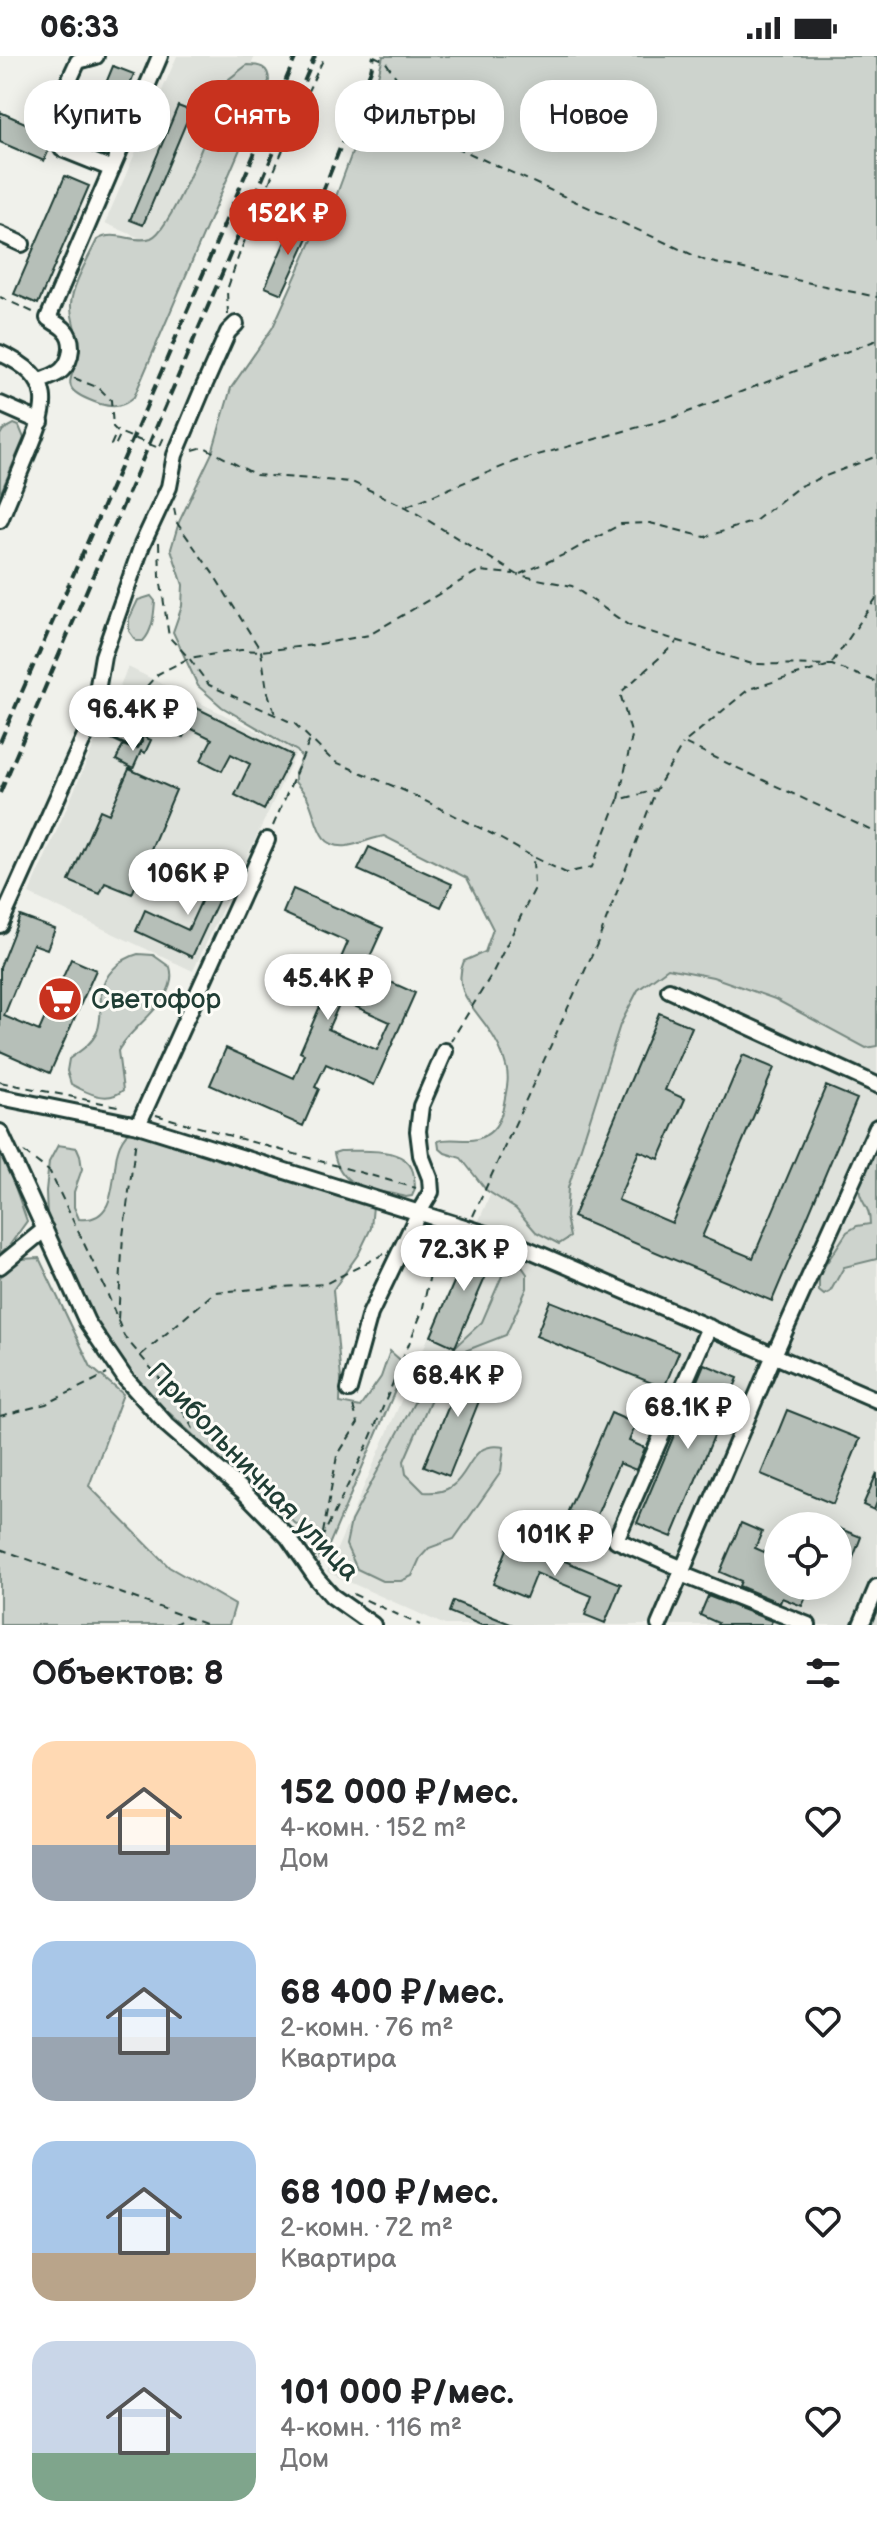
<!DOCTYPE html>
<html lang="ru">
<head>
<meta charset="utf-8">
<style>
  :root { --surface:#fff; --page:#f2f2f2; --text:#202124; --muted:#757577; --accent:#c8321e }
  body { margin:0; font-family:"Balsamiq Sans",sans-serif; background:var(--page); color:var(--text); height:100vh; display:flex; flex-direction:column; font-size:30px; white-space:nowrap }
  * { box-sizing:border-box; margin:0 }
  p { font-size:26px; color:var(--muted) }
  .icon { flex:none; width:44px; height:44px; fill:none; stroke:currentColor; stroke-width:2; stroke-linecap:round; stroke-linejoin:round }
  .map { position:relative; height:1569px; overflow:hidden }
  .sheet { display:flex; flex-direction:column; background:var(--surface); flex:1 }
  .sheet>* { flex:none }
  .hud { position:absolute; left:24px; top:24px; width:830px; height:72px; display:flex; gap:16px }
  .buttons { position:absolute; left:764px; top:1456px; display:grid; gap:16px }
  .buttons a { display:grid; place-items:center; width:88px; height:88px; border-radius:50%; background:var(--surface); box-shadow:0 4px 20px #0003; font-size:40px }
  .price { position:absolute; translate:-50% -68px; padding:0 18px; border-radius:28px; background:#fff; color:#222; font-size:26px; line-height:52px; filter:drop-shadow(0 2px 4px #0008) }
  .price::after { content:''; position:absolute; left:50%; top:48px; width:24px; height:18px; margin-left:-12px; background:inherit; clip-path:polygon(0 0,100% 0,50% 100%) }
  .price.current { background:var(--accent); color:#fff }
  ul { padding:0; list-style:none }
  li { display:flex; align-items:center; gap:24px; height:200px; padding:0 32px }
  li span { display:grid; place-items:center; flex:none; width:224px; height:160px; border-radius:24px; color:#555 }
  li>.icon { margin-inline-start:auto }
  span .icon { width:96px; height:96px; fill:#fffc; stroke-width:1 }
  li b { font-size:34px }
  h2 { display:flex; justify-content:space-between; align-items:center; height:96px; padding:0 32px; font-size:34px }
  .tag { padding:0 28px; border-radius:32px; background:var(--surface); box-shadow:0 4px 20px #0003; font-size:28px; line-height:72px }
  .tag.current { background:var(--accent); color:#fff }
  .status { display:flex; justify-content:space-between; align-items:center; height:56px; padding:0 40px; background:var(--surface); direction:ltr }
  .status svg { height:22px; fill:currentColor }
  .map>svg:first-child { display:block }
</style>
</head>
<body>
<div class="status"><b>06:33</b><svg viewBox="0 0 49 12"><path d="M0 12V9h3v3zM5 12V6h3v6zM10 12V3h3v9zM15 12V0h3v12zM26 1h20v11H26zM47 4h2v5h-2z"/></svg></div>
<div class="map">
<svg width="877" height="1569" viewBox="0 0 877 1569">
  <rect width="100%" height="100%" fill="#f0f1eb"/>
  <filter id="ink" filterUnits="userSpaceOnUse"><feTurbulence type="fractalNoise" baseFrequency=".0125" numOctaves="2"/><feDisplacementMap in="SourceGraphic" scale="16" xChannelSelector="R" yChannelSelector="G"/><feConvolveMatrix kernelMatrix="1 2 1 2 8 2 1 2 1" color-interpolation-filters="sRGB"/></filter>
  <g filter="url(#ink)">
    <path fill="#dfe2dc" fill-rule="evenodd" d="M 177,0 L 255,0 L 171,196 L 105,167 Z
      M 128,611 L 297,695 L 193,915 L 29,838 Z
      M 682,695 L 877,787 L 877,1569 L 445,1569 L 327,1516 ZM 778,1470 L 838,1470 L 838,1530 L 778,1530 Z"/>
    <path fill="#cdd3cd" stroke="#768880" stroke-width="2" d="M 383,0 L 877,0 L 877,990 L 866,992 L 775,943 L 713,921 L 668,912 L 638,934 L 620,969 L 568,1132 L 566,1161 L 570,1181 L 559,1188 L 536,1176 L 516,1153 L 486,1134 L 461,1102 L 445,1097 L 439,1092 L 438,1085 C 454,1080 471,1089 486,1079 C 497,1073 502,1059 504,1047 C 506,1035 510,1023 506,1010 C 503,997 495,982 487,971 C 472,950 452,932 464,905 L 485,896 L 493,873 L 467,822 L 384,780 C 372,782 360,788 347,790 C 316,793 318,762 307,741 C 304,736 299,731 295,726 L 295,717 L 302,702 L 297,695 L 222,651 L 198,630 L 173,576 L 182,550 L 183,529 L 171,493 L 179,466 L 212,397 L 231,332 L 273,271 L 316,175 L 323,176 L 374,37 Z
      M 247,9 C 259,9 269,10 269,25 L 134,341 C 123,351 114,352 100,348 C 51,331 77,325 78,291 C 78,277 70,262 71,248 C 72,229 89,201 97,184 C 115,173 134,188 151,182 C 174,173 218,50 229,23 Z
      M 14,368 L 19,370 L 24,382 L 0,439 L 0,379 L 3,374 Z
      M 151,540 L 155,545 C 154,558 153,575 143,585 L 136,585 L 129,575 L 129,563 L 138,544 Z
      M 138,898 L 153,899 L 170,911 C 180,944 131,969 118,995 L 123,1034 C 108,1048 87,1037 71,1028 L 67,1015 L 69,1003 C 80,995 91,989 97,976 C 102,964 100,952 101,938 C 104,918 120,903 138,898 Z
      M 131,1073 L 373,1150 L 371,1172 L 359,1197 L 333,1234 L 341,1323 L 340,1347 L 360,1351 L 381,1321 L 390,1295 L 406,1309 L 326,1496 L 311,1503 L 312,1489 L 301,1472 L 234,1417 L 135,1325 L 89,1253 L 71,1210 L 49,1172 L 47,1161 L 46,1135 L 49,1106 L 58,1089 L 77,1092 L 80,1099 L 82,1113 L 74,1136 L 74,1151 L 79,1163 C 119,1167 111,1118 118,1094 C 120,1086 125,1079 131,1073 Z
      M 0,1088 L 27,1165 L 9,1190 L 0,1197 Z
      M 877,1089 L 877,1203 L 844,1211 L 830,1236 L 824,1239 L 819,1235 L 819,1222 L 824,1211 L 847,1176 L 857,1170 L 870,1168 C 870,1151 863,1150 860,1138 C 856,1121 867,1101 877,1089 Z
      M 340,1095 C 363,1095 411,1089 414,1121 C 415,1129 416,1133 412,1140 L 406,1141 C 376,1133 341,1136 334,1097 Z
      M 39,1202 L 91,1311 L 123,1338 L 89,1430 L 169,1511 L 235,1549 L 229,1569 L 0,1569 L 0,1221 L 21,1203 Z
      M 508,1206 L 520,1208 L 527,1218 L 527,1232 L 506,1279 L 457,1298 L 436,1331 L 404,1405 L 406,1418 L 424,1436 C 476,1441 459,1383 504,1391 L 501,1416 L 454,1483 L 429,1492 L 420,1502 L 412,1520 L 401,1525 L 382,1525 L 357,1513 L 346,1489 L 351,1465 L 433,1311 L 482,1266 Z"/>
    <path fill="#b6bfb8" stroke="#1f3d34" stroke-width="2" fill-rule="evenodd" d="M 113,10 L 134,18 L 104,92 L 83,83 Z
      M 178,50 L 191,55 L 143,169 L 130,164 Z
      M 0,56 L 55,80 L 44,105 L 0,86 Z
      M 65,120 L 89,130 L 38,248 L 14,238 Z
      M 294,165 L 312,173 L 282,238 L 265,231 Z
      M 154,631 L 292,699 L 264,754 L 235,739 L 250,708 L 231,698 L 222,715 L 201,704 L 212,683 L 188,671 L 183,681 L 155,667 L 160,657 L 145,650 Z
      M 142,680 L 151,684 L 145,697 L 141,695 L 133,713 L 116,704 L 123,689 L 133,693 L 138,692 L 142,686 Z
      M 129,713 L 176,734 L 132,838 L 105,827 L 100,838 L 69,825 L 100,754 L 109,758 Z
      M 369,791 L 452,828 L 441,851 L 358,814 Z
      M 220,804 L 234,811 L 192,901 L 136,875 L 145,854 L 188,874 Z
      M 293,833 L 383,872 L 364,914 L 415,937 L 374,1029 L 326,1008 L 315,1031 L 319,1033 L 303,1070 L 210,1029 L 226,992 L 294,1022 L 304,998 L 300,996 L 348,886 L 283,857 ZM 341,944 L 390,966 L 377,994 L 328,973 Z
      M 20,860 L 55,873 L 47,893 L 33,888 L 4,960 L 39,975 L 71,903 L 96,914 L 50,1017 L 0,995 L 0,911 Z
      M 659,957 L 692,971 L 665,1034 L 685,1043 L 659,1103 L 639,1095 L 618,1144 L 672,1167 L 743,999 L 774,1012 L 702,1181 L 753,1202 L 826,1030 L 857,1043 L 772,1245 L 573,1161 Z
      M 472,1184 L 498,1192 L 455,1291 L 431,1280 Z
      M 550,1245 L 679,1296 L 664,1332 L 536,1280 Z
      M 467,1306 L 491,1315 L 449,1420 L 424,1410 Z
      M 704,1308 L 738,1322 L 672,1481 L 637,1467 Z
      M 787,1354 L 860,1383 L 833,1448 L 761,1418 Z
      M 611,1357 L 636,1368 L 629,1385 L 645,1392 L 636,1414 L 619,1407 L 594,1466 L 568,1455 Z
      M 877,1417 L 877,1446 L 874,1454 L 863,1449 Z
      M 741,1467 L 762,1476 L 755,1492 L 778,1502 L 778,1530 L 811,1530 L 802,1550 L 782,1542 L 780,1547 L 739,1530 L 741,1525 L 720,1516 Z
      M 838,1472 L 861,1481 L 848,1515 L 838,1511 Z
      M 511,1483 L 621,1528 L 605,1567 L 585,1559 L 592,1540 L 536,1517 L 526,1542 L 493,1528 Z
      M 708,1540 L 772,1565 L 770,1569 L 717,1569 L 718,1567 L 700,1559 Z
      M 453,1545 L 513,1569 L 481,1569 L 449,1556 Z"/>
    <g fill="none" stroke-linecap="round" stroke-linejoin="round">
      <g stroke="#1f3d34" stroke-width="20">
        <path id="minor" d="M 60,44 L 78,5 L 96,0
          M 62,93 L 112,113
          M 0,178 L 22,188
          M 0,297 C 57,323 48,350 27,399 C 18,421 9,442 0,464
          M 38,326 C 46,322 56,320 62,314 C 72,304 75,284 64,273 C 60,269 53,266 48,262 L 160,0
          M 0,348 L 41,366
          M 92,664 L 133,683
          M 0,869 L 92,664 L 103,600 L 142,489 L 169,431 L 175,399 L 201,337 L 228,276 L 236,268
          M 669,934 L 877,1029
          M 0,1041 L 138,1069 L 509,1185 L 877,1344
          M 138,1069 L 267,784
          M 0,1076 L 87,1266 L 125,1322 L 167,1369 L 244,1436 L 288,1481 L 317,1523 L 332,1540 L 373,1569
          M 0,1210 L 45,1173
          M 349,1334 L 370,1258 L 419,1156 L 431,1136 L 430,1122 L 421,1099 L 418,1075 L 421,1050 L 445,995
          M 683,1513 L 616,1484 L 709,1271
          M 681,1518 L 808,1569
          M 659,1569 L 774,1299 L 877,1071
          M 861,1569 L 877,1531"/>
      </g>
      <path stroke="#1f3d34" stroke-width="2" stroke-dasharray="8 6" stroke-linecap="butt" d="M 374,0 L 385,5 L 438,83 L 706,205 L 877,241
        M 0,241 L 35,257
        M 228,259 L 227,234 L 240,196 L 306,39 L 325,0
        M 74,322 L 99,332 L 111,344 L 113,371 L 117,375 L 111,389 L 115,390 L 121,377 L 159,392 L 164,381 L 167,383
        M 193,394 L 204,391 L 256,419 L 352,426 L 406,451 L 518,519 L 572,530 L 628,569 L 752,608 L 832,609 L 877,626
        M 407,450 L 516,405 L 675,361 L 877,284
        M 174,452 L 177,467 L 214,519 L 261,595 L 267,634 L 275,658
        M 159,486 L 160,521 L 169,581 L 189,602 L 209,629 L 295,668 L 333,705 L 405,735 L 492,778 L 533,801 L 534,834 L 492,918 L 451,985
        M 520,518 L 570,496 L 621,468 L 650,467 L 705,481 L 755,465 L 800,430 L 877,400
        M 832,607 L 877,541
        M 827,610 L 749,633 L 684,687 L 877,777
        M 121,663 L 133,645 L 158,618 L 189,602 L 241,594 L 261,595 L 314,589 L 369,579 L 478,515 L 514,518
        M 619,743 L 632,680 L 620,637 L 677,586
        M 273,770 L 310,684
        M 535,802 L 566,817 L 592,811 L 618,744 L 656,734 L 683,688
        M 0,1026 L 122,1051
        M 156,1059 L 416,1132
        M 24,1096 L 50,1116 L 106,1234 L 124,1280 L 176,1342 L 193,1373
        M 473,1160 L 597,888 L 656,734
        M 118,1263 L 123,1180 L 136,1083
        M 141,1299 L 215,1236 L 325,1228 L 384,1198
        M 0,1360 L 46,1348 L 107,1318
        M 323,1477 L 337,1400 L 358,1367 L 352,1347
        M 321,1484 L 367,1390 L 422,1256 L 439,1176
        M 0,1493 L 208,1569
        M 319,1504 L 321,1483
        M 353,1538 L 420,1569
        M 173,1569 L 186,1562"/>
      <use href="#minor" stroke="#fdfcf7" stroke-width="14"/>
      <path stroke="#1f3d34" stroke-width="4" stroke-dasharray="12 6" stroke-linecap="butt" d="M 306,170 L 321,140 L 371,14 L 374,0
        M 0,686 L 133,382 L 296,0
        M 0,737 L 315,0"/>
    </g>
  </g>
  <defs>
    <g id="supermarket-disc" transform="scale(2.3)"><circle r="9.5" fill="#c8321e" stroke="#fdfcf7"/><path d="M-6-5.5h2.5l.6 2H6L4.5 2H-2.5L-4.4-4H-6ZM-1.5 3.2a1.3 1.3 0 1 0 .1 0ZM3 3.2a1.3 1.3 0 1 0 .1 0Z" fill="#fff"/></g>
  </defs>
  <g fill-rule="evenodd">
    <use href="#supermarket-disc" x="60" y="943"/>
  </g>
  <g text-anchor="middle" dominant-baseline="central" stroke-width="6" stroke-linejoin="round" paint-order="stroke">
    <g font-size="28" fill="#1f3d34" stroke="#fdfcf7" text-anchor="start">
      <text x="91" y="943">Светофор</text>
    </g>
    <g font-size="28" fill="#1f3d34" stroke="#fdfcf7">
      <text transform="translate(253 1416) rotate(46)">Прибольничная улица</text>
    </g>
  </g>
</svg>
<div class="buttons">
<a><svg class="icon" aria-label="locate" viewBox="0 0 24 24"><circle cx="12" cy="12" r="6"/><path d="M12 2v4M12 18v4M2 12h4M18 12h4"/></svg></a>
</div>
<b class="price current" style="left:288px;top:201px">152K ₽</b>
<b class="price" style="left:133px;top:697px">96.4K ₽</b>
<b class="price" style="left:188px;top:861px">106K ₽</b>
<b class="price" style="left:328px;top:966px">45.4K ₽</b>
<b class="price" style="left:464px;top:1237px">72.3K ₽</b>
<b class="price" style="left:458px;top:1363px">68.4K ₽</b>
<b class="price" style="left:688px;top:1395px">68.1K ₽</b>
<b class="price" style="left:555px;top:1522px">101K ₽</b>
<div class="hud">
<a class="tag">Купить</a>
<a class="tag current">Снять</a>
<a class="tag">Фильтры</a>
<a class="tag">Новое</a>
</div>
</div>
<section class="sheet">
<h2>Объектов: 8<svg class="icon" aria-label="filters" viewBox="0 0 24 24"><path d="M4 7h16M4 17h16"/><circle cx="9" cy="7" r="2"/><circle cx="15" cy="17" r="2"/></svg></h2>
<ul>
<li><span style="background:linear-gradient(#ffd9b3 65%,#9aa5b1 0)"><svg class="icon" aria-label="home" viewBox="0 0 24 24"><path d="M3 11l9-7 9 7M6 9v11h12V9"/></svg></span><div><b>152 000 ₽/мес.</b><p>4-комн. · 152 m²</p><p>Дом</p></div><svg class="icon" aria-label="heart" viewBox="0 0 24 24"><path d="M12 20l-8-8c-3-5 5-10 8-4 3-6 11-1 8 4z"/></svg></li>
<li><span style="background:linear-gradient(#a9c7e8 60%,#9aa5b1 0)"><svg class="icon" aria-label="home" viewBox="0 0 24 24"><path d="M3 11l9-7 9 7M6 9v11h12V9"/></svg></span><div><b>68 400 ₽/мес.</b><p>2-комн. · 76 m²</p><p>Квартира</p></div><svg class="icon" aria-label="heart" viewBox="0 0 24 24"><path d="M12 20l-8-8c-3-5 5-10 8-4 3-6 11-1 8 4z"/></svg></li>
<li><span style="background:linear-gradient(#a9c7e8 70%,#b9a48a 0)"><svg class="icon" aria-label="home" viewBox="0 0 24 24"><path d="M3 11l9-7 9 7M6 9v11h12V9"/></svg></span><div><b>68 100 ₽/мес.</b><p>2-комн. · 72 m²</p><p>Квартира</p></div><svg class="icon" aria-label="heart" viewBox="0 0 24 24"><path d="M12 20l-8-8c-3-5 5-10 8-4 3-6 11-1 8 4z"/></svg></li>
<li><span style="background:linear-gradient(#c9d6e8 70%,#7fa58c 0)"><svg class="icon" aria-label="home" viewBox="0 0 24 24"><path d="M3 11l9-7 9 7M6 9v11h12V9"/></svg></span><div><b>101 000 ₽/мес.</b><p>4-комн. · 116 m²</p><p>Дом</p></div><svg class="icon" aria-label="heart" viewBox="0 0 24 24"><path d="M12 20l-8-8c-3-5 5-10 8-4 3-6 11-1 8 4z"/></svg></li>
</ul>
</section>
</body>
</html>
